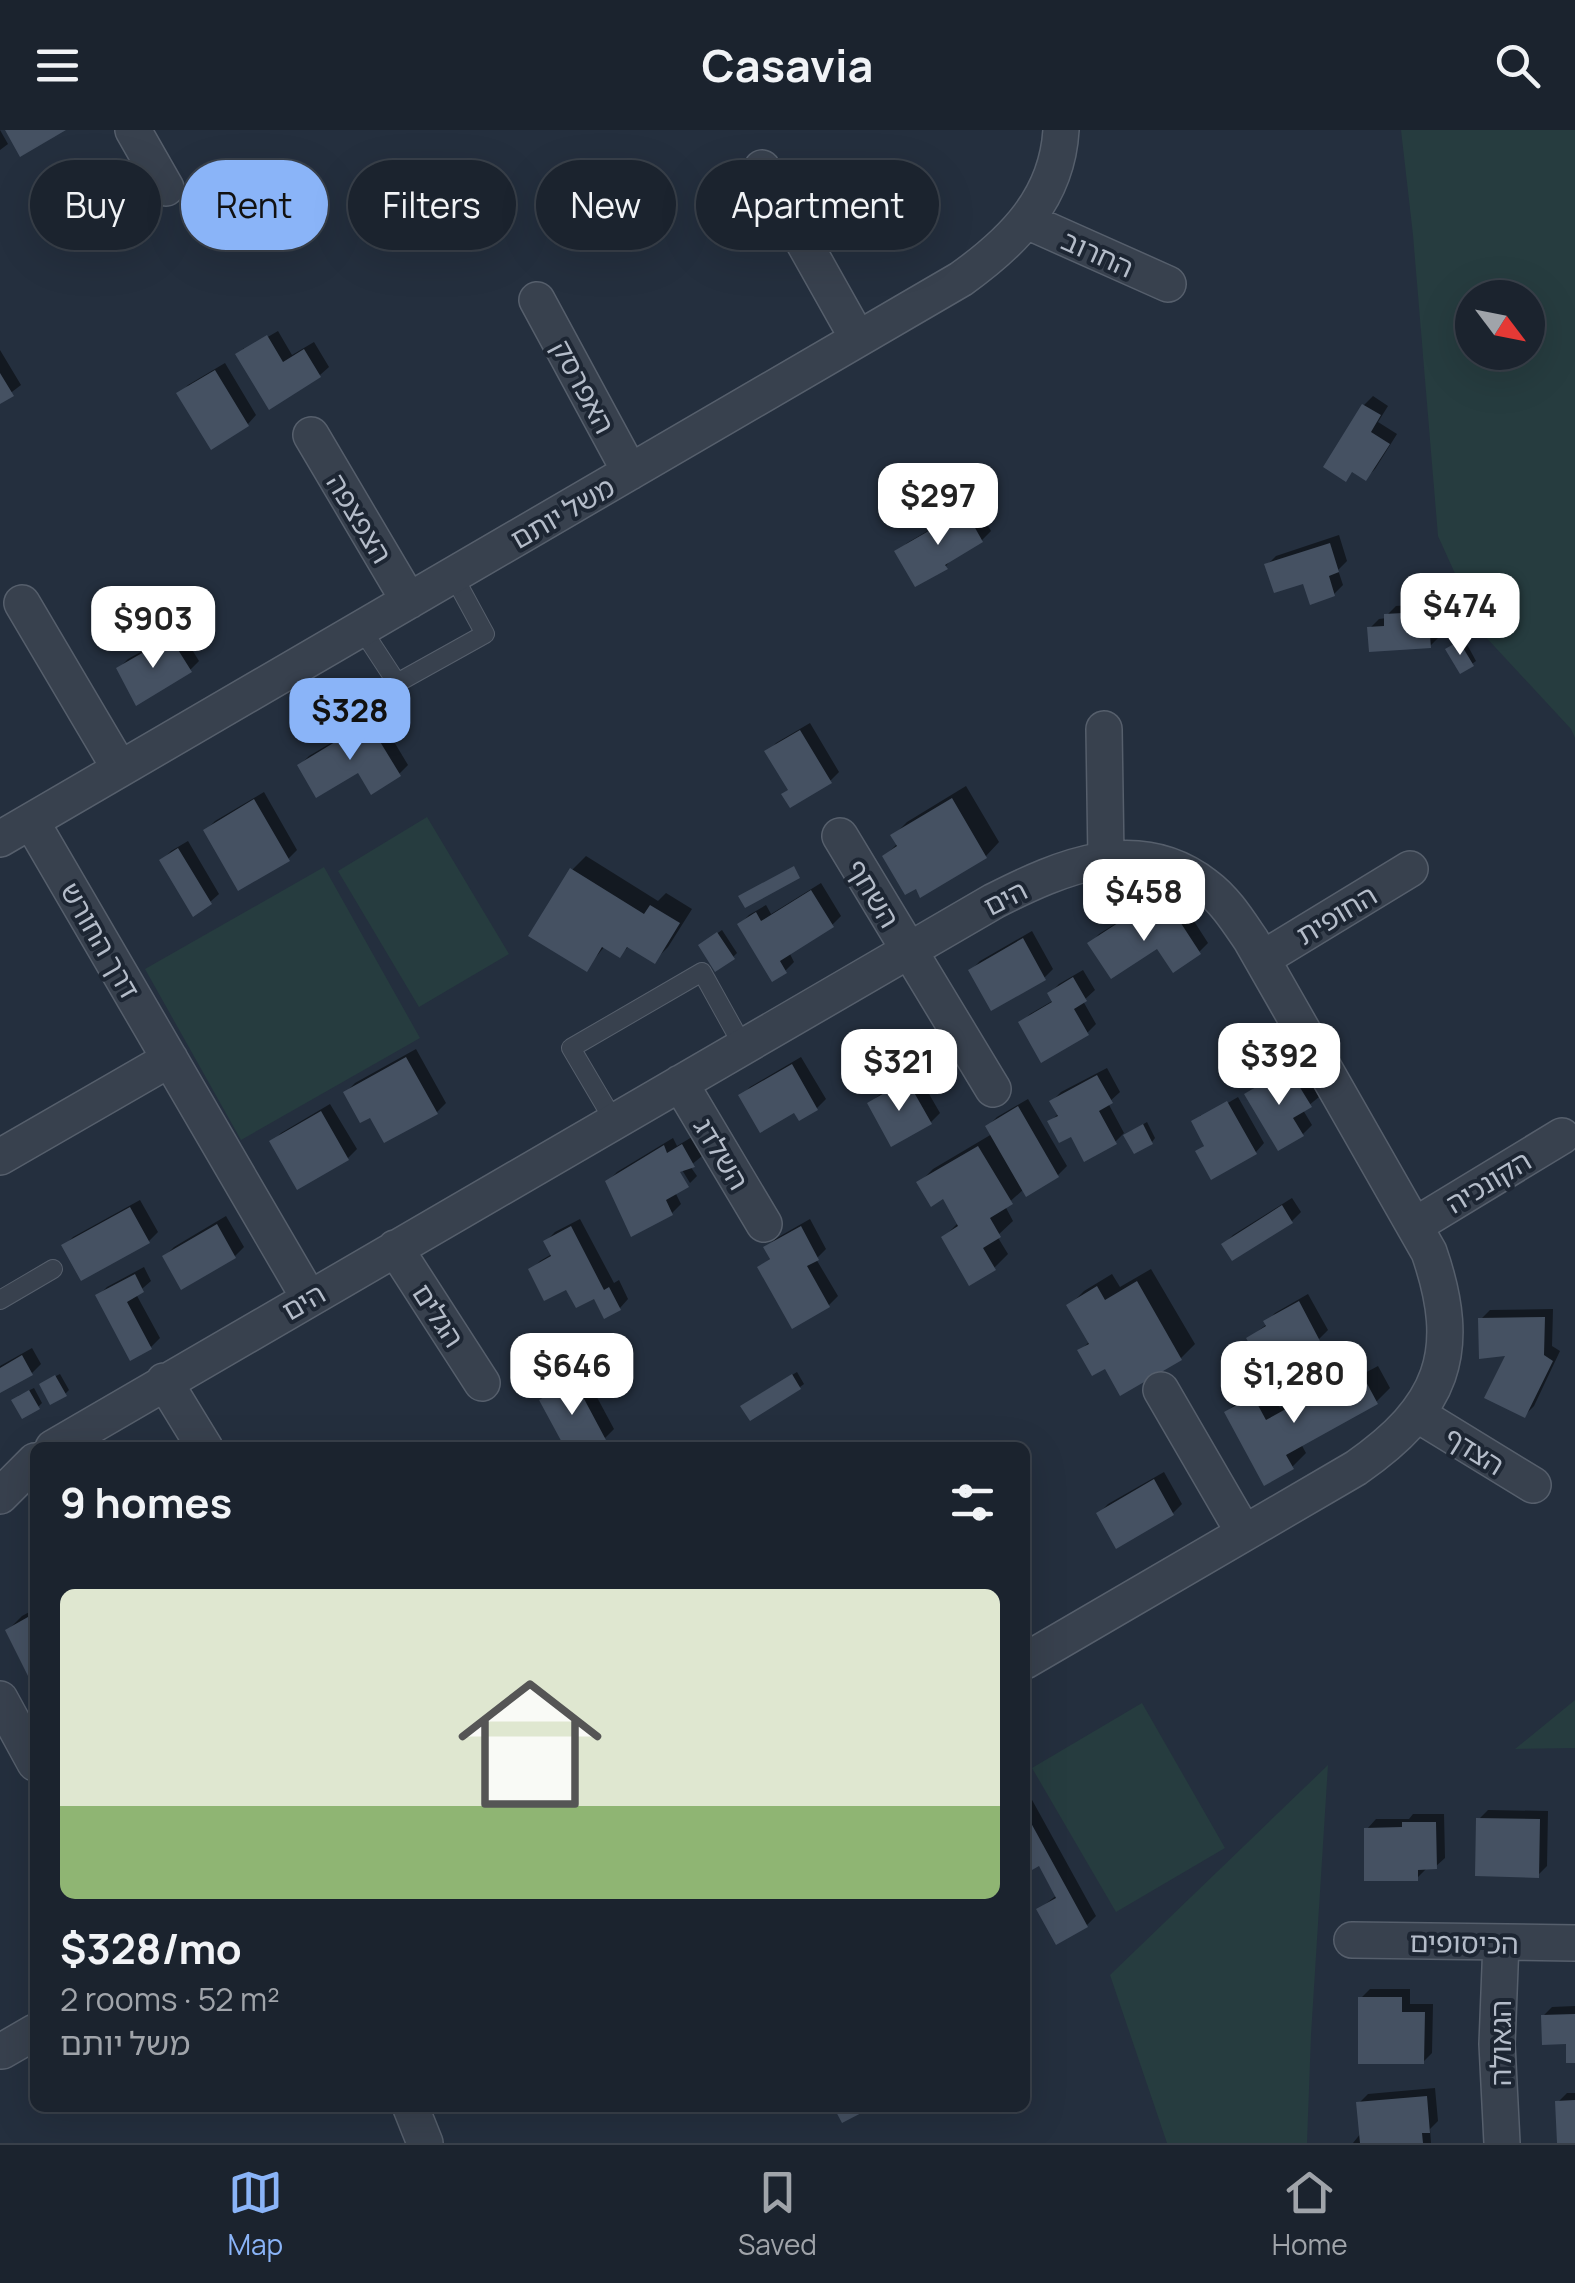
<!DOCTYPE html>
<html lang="en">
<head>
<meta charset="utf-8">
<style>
  :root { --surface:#1b232e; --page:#282f3a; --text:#f1f3f6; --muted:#a0a4aa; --line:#39404a; --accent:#8ab4f8 }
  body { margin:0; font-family:Manrope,"Noto Sans Hebrew",sans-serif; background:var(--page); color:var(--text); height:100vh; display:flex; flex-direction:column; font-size:38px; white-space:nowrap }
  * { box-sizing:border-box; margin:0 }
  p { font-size:32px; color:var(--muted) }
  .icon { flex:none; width:55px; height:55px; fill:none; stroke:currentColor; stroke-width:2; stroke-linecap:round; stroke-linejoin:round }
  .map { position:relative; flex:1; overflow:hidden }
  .sheet { position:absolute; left:30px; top:1312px; width:1000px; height:670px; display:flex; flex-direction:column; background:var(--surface); border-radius:15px; box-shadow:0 10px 40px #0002,0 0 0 2px var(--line) }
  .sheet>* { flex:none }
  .guide { position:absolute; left:30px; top:30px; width:1000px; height:90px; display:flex; gap:20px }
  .needle { width:65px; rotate:122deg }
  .fabs { position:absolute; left:1455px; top:150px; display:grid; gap:20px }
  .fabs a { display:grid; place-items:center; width:90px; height:90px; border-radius:50%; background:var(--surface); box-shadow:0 10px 40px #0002,0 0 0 2px var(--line); font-size:50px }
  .price { position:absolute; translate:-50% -85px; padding:0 22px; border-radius:20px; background:#fff; color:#222; font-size:32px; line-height:65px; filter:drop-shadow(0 2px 5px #0008) }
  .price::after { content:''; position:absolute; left:50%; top:60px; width:30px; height:22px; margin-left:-15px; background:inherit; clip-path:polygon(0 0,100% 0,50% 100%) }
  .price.current { background:var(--accent); color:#111 }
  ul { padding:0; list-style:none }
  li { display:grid; align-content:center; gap:20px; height:530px; padding:0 30px }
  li+li { border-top:2px solid var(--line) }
  li span { display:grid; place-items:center; height:310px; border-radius:15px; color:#555 }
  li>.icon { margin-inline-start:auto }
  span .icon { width:180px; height:180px; fill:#fffc; stroke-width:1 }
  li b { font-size:42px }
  h2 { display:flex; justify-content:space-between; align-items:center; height:120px; padding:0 30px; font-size:42px }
  .tag { padding:0 35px; border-radius:45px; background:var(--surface); box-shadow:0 10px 40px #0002,0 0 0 2px var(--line); font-size:35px; line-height:90px }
  .tag.current { background:var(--accent); color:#111 }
  header { display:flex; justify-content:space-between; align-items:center; height:130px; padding:0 30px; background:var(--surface); font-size:45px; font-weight:700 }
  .tab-bar { display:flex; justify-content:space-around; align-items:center; height:140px; border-top:2px solid var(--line); background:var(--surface); font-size:28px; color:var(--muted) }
  .tab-bar a { display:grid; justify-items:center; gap:5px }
  .tab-bar .current { color:var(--accent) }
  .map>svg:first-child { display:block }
</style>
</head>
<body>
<header><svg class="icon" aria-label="menu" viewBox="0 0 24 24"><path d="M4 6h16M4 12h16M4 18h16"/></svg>Casavia<svg class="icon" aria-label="search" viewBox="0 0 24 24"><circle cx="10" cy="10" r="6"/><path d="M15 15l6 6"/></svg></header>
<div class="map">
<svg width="1575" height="2013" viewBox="0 0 1575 2013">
  <rect width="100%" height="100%" fill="#242f3e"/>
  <path fill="#263c3f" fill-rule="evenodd" d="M 1401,0 L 1575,0 L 1575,608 L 1571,599 L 1482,503 L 1438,406 L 1413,105 ZM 1472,168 L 1528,168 L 1528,222 L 1472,222 Z
    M 427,687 L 509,824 L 419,877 L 338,741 Z
    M 324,737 L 420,908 L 241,1010 L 145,839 Z
    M 1575,1570 L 1575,1618 L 1515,1619 Z
    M 1142,1573 L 1225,1718 L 1116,1782 L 1032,1638 Z
    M 1328,1635 L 1311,1905 L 1307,2013 L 1167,2013 L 1110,1845 Z"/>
  <path fill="#0007" d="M 0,0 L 8,14 L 0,20 Z
    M 278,201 L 292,225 L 314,212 L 329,237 L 320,245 L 238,225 L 244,218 L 244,221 Z
    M 0,220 L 21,255 L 0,271 Z
    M 225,233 L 256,285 L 248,294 L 180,264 L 188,255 Z
    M 1373,266 L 1388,276 L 1378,292 L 1397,304 L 1375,339 L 1366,348 L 1354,340 L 1326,336 L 1364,275 Z
    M 975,373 L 991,401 L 982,410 L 954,426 L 946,436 L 898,422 L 907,413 Z
    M 1339,405 L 1347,431 L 1338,440 L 1343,455 L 1334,464 L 1267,435 L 1276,426 Z
    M 1411,475 L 1411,486 L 1438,484 L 1439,507 L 1430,516 L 1370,498 L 1379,489 L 1387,488 L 1387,485 L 1396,476 Z
    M 180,500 L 199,531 L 190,540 L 119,538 L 128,529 Z
    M 1464,509 L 1476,531 L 1472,534 L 1452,515 Z
    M 378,585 L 408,635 L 399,644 L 300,635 L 309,626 Z
    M 810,593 L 839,642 L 830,651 L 790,659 L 768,622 L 776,613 Z
    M 966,656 L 999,712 L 986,726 L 885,726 L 898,713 L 893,706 L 907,692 Z
    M 264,662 L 297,720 L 288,729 L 206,700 L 215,691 Z
    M 188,711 L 219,764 L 210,772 L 162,730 L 171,721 Z
    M 586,726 L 658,771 L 666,763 L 692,779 L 668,817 L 654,831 L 629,816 L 620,825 L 605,816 L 586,839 L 572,740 Z
    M 821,753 L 841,786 L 832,795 L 789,822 L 794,832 L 785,841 L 740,794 L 749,785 L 766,775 L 771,784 Z
    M 1148,773 L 1158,789 L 1183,774 L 1208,813 L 1199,822 L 1158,816 L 1091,813 L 1099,804 Z
    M 722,800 L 737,823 L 733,827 L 705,812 Z
    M 1032,801 L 1053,839 L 1044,848 L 971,840 L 980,831 Z
    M 1083,840 L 1095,860 L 1083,871 L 1096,894 L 1087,903 L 1021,893 L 1030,884 L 1054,870 L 1050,863 L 1059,854 Z
    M 416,919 L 446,973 L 437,982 L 385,1010 L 371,984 L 346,962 L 355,953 Z
    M 801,927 L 826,969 L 817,978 L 799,988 L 795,980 L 741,966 L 750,957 Z
    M 1298,931 L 1319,967 L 1303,980 L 1312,995 L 1303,1004 L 1279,1018 L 1248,964 L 1257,955 Z
    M 1107,938 L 1120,962 L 1108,973 L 1124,1003 L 1115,1012 L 1072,1003 L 1050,992 L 1059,983 L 1052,971 L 1061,962 Z
    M 917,943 L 940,983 L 931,992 L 870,974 L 879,965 Z
    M 1238,967 L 1264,1013 L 1256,1022 L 1198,1021 L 1206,1014 L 1194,992 L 1201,985 L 1201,989 Z
    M 1028,969 L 1067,1036 L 1058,1045 L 1024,1059 L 1005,1076 L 1013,1091 L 997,1106 L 1008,1124 L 994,1138 L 944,1107 L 959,1092 L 944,1066 L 920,1052 L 933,1039 L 992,1004 L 988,996 L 997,987 Z
    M 330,974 L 357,1019 L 348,1028 L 272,1012 L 281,1003 Z
    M 1147,992 L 1155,1008 L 1152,1012 L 1130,1002 Z
    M 692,1007 L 702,1026 L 690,1036 L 697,1046 L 690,1053 L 676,1030 L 675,1062 L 681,1074 L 672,1083 L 608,1051 L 617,1042 L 673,1008 L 677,1016 Z
    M 1292,1068 L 1301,1082 L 1292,1091 L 1233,1128 L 1224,1114 L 1233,1105 Z
    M 140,1070 L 158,1102 L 149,1111 L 64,1116 L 73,1107 Z
    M 226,1086 L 244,1117 L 235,1126 L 182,1156 L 165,1126 L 174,1117 Z
    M 580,1089 L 614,1153 L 619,1150 L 628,1169 L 620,1178 L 531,1140 L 540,1131 L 552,1124 L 546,1111 L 555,1102 Z
    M 810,1089 L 826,1119 L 816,1129 L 838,1166 L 829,1175 L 793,1195 L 760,1137 L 772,1127 L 766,1118 L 775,1109 Z
    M 144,1137 L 151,1151 L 136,1164 L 160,1208 L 151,1217 L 98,1166 L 107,1157 Z
    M 1151,1139 L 1195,1214 L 1181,1228 L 1106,1236 L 1080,1221 L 1090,1211 L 1070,1175 L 1084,1161 L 1112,1144 L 1120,1157 Z
    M 1308,1164 L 1328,1200 L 1319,1209 L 1249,1208 L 1267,1194 L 1266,1192 L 1275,1183 Z
    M 1553,1179 L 1552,1216 L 1560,1221 L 1534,1276 L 1525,1285 L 1510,1223 L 1481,1189 L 1490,1180 Z
    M 32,1218 L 41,1234 L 32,1243 L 0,1260 L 0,1236 Z
    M 1378,1236 L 1390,1258 L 1376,1272 L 1301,1314 L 1306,1323 L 1292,1337 L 1227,1282 L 1241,1268 L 1267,1254 L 1280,1278 L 1345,1242 L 1350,1251 Z
    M 797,1242 L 804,1254 L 800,1257 L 747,1272 Z
    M 584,1243 L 614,1299 L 605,1308 L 542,1270 L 551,1261 Z
    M 60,1244 L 69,1260 L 65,1264 L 46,1251 Z
    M 34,1258 L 42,1273 L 38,1277 L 18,1266 Z
    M 1164,1342 L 1182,1374 L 1173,1383 L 1117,1415 L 1099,1383 L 1108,1374 Z
    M 35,1479 L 35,1550 L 8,1500 L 22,1486 Z
    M 1026,1659 L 1096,1786 L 1087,1795 L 1057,1812 L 1039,1779 L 1057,1765 L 1040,1733 L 1025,1741 Z
    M 1488,1680 L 1548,1681 L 1547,1736 L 1538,1745 L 1479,1689 Z
    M 1413,1684 L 1444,1684 L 1445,1728 L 1435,1737 L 1426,1739 L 1417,1748 L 1367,1699 L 1376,1689 L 1409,1689 Z
    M 1370,1859 L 1410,1859 L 1410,1874 L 1433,1874 L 1432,1923 L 1423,1932 L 1361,1868 Z
    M 1575,1876 L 1575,1930 L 1568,1912 L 1543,1886 L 1552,1877 Z
    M 1435,1958 L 1438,1991 L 1430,1999 L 1431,2013 L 1353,2013 L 1361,2003 L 1359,1973 L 1368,1964 Z
    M 1567,1963 L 1575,1963 L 1575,2013 L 1560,2013 L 1558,1972 Z"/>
  <path fill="#455162" d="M 5,0 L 66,0 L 20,27 Z
    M 267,205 L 283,232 L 304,219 L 321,247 L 269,280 L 235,224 Z
    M 215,240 L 249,296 L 211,320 L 176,263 Z
    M 0,243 L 14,266 L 0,274 Z
    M 1362,274 L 1381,285 L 1371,302 L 1390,314 L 1366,351 L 1352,342 L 1346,352 L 1323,337 Z
    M 965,380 L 983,412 L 945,435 L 948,439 L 915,457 L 894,421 Z
    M 1330,413 L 1339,442 L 1329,446 L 1335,466 L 1310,475 L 1303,454 L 1274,463 L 1264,434 Z
    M 1403,483 L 1403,493 L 1429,492 L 1431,518 L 1369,522 L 1367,497 L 1384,496 L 1384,484 Z
    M 170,507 L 192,542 L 136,576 L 116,538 Z
    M 1459,511 L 1474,536 L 1460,544 L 1445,519 Z
    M 368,592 L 401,646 L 371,665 L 358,643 L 316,668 L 297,635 Z
    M 800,600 L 832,653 L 790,678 L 781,664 L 788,660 L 764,621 Z
    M 952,668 L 987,728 L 920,768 L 916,759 L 905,765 L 882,726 L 897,716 L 890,705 Z
    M 254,669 L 290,731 L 238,761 L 203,700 Z
    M 178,718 L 212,774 L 193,787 L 159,730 Z
    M 794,736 L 800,748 L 745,778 L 738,766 Z
    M 570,738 L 644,784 L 650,775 L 680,793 L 655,834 L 627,817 L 620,828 L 602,817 L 587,842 L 528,806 Z
    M 811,760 L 834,797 L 780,831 L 787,843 L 772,852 L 737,794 L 756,782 L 761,791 Z
    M 1138,780 L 1148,797 L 1173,781 L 1201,824 L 1173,843 L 1157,819 L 1111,849 L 1087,813 Z
    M 717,802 L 735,829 L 715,842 L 698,815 Z
    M 1023,808 L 1046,850 L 991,881 L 968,840 Z
    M 1073,847 L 1087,871 L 1074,879 L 1089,905 L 1041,933 L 1018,892 L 1052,872 L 1047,863 Z
    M 406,927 L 438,984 L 384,1013 L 370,988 L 360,993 L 343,962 Z
    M 792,934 L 818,980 L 799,991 L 794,983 L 760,1003 L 738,965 Z
    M 1288,938 L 1312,977 L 1293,988 L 1304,1006 L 1278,1021 L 1244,964 Z
    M 1097,945 L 1113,973 L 1099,981 L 1117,1014 L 1084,1032 L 1071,1007 L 1059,1013 L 1047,991 L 1058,986 L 1049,971 Z
    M 907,950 L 932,994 L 891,1017 L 867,973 Z
    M 1227,971 L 1257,1024 L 1211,1050 L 1195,1021 L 1204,1016 L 1191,991 Z
    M 1018,976 L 1059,1047 L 1026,1067 L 985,996 Z
    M 321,981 L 349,1030 L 297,1060 L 269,1011 Z
    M 1143,994 L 1153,1014 L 1134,1024 L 1123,1005 Z
    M 682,1014 L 695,1037 L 680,1042 L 689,1057 L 666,1070 L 673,1085 L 631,1107 L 605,1051 L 664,1015 L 667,1023 Z
    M 978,1016 L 1013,1074 L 990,1088 L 1001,1107 L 983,1118 L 996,1140 L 969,1156 L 941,1107 L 958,1096 L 943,1069 L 931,1077 L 916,1052 Z
    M 1282,1075 L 1293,1093 L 1232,1131 L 1221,1114 Z
    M 130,1077 L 150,1113 L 81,1151 L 61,1115 Z
    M 217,1094 L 236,1128 L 181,1160 L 162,1126 Z
    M 571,1096 L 604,1160 L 609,1157 L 621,1180 L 604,1189 L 594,1169 L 576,1178 L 566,1160 L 544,1171 L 528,1139 L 551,1126 L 543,1111 Z
    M 801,1096 L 819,1130 L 807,1136 L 830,1177 L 792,1199 L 757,1137 L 770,1129 L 763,1117 Z
    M 135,1144 L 144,1162 L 127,1172 L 152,1219 L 130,1231 L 95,1165 Z
    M 1137,1151 L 1182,1230 L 1120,1266 L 1105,1239 L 1092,1246 L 1077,1220 L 1089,1214 L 1066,1175 L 1097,1156 L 1105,1170 Z
    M 1299,1171 L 1320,1211 L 1265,1242 L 1246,1208 L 1266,1196 L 1263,1191 Z
    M 1545,1187 L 1544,1225 L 1553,1231 L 1525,1288 L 1484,1268 L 1505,1226 L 1479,1229 L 1478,1188 Z
    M 22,1225 L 33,1245 L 0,1263 L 0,1238 Z
    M 792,1244 L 801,1259 L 750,1291 L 740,1276 Z
    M 55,1245 L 67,1266 L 50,1275 L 39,1254 Z
    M 1364,1248 L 1378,1274 L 1286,1325 L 1294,1339 L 1264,1356 L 1224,1282 L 1253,1266 L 1266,1290 L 1331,1254 L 1336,1263 Z
    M 574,1250 L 606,1310 L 592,1318 L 565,1318 L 539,1270 Z
    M 29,1260 L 40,1279 L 22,1289 L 11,1270 Z
    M 1154,1349 L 1174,1385 L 1116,1419 L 1096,1383 Z
    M 35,1483 L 35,1553 L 32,1554 L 5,1500 Z
    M 1025,1682 L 1088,1797 L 1056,1815 L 1036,1779 L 1056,1768 L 1039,1736 L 1025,1744 Z
    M 1476,1688 L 1540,1689 L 1539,1748 L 1475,1746 Z
    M 1402,1692 L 1436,1692 L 1437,1739 L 1418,1740 L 1418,1751 L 1364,1751 L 1364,1698 L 1402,1697 Z
    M 1358,1867 L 1402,1867 L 1402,1882 L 1425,1882 L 1424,1934 L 1358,1934 Z
    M 1575,1884 L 1575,1933 L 1566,1933 L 1566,1914 L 1542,1915 L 1541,1885 Z
    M 1427,1966 L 1430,2003 L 1422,2003 L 1423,2013 L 1360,2013 L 1356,1972 Z
    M 1575,1970 L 1575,2013 L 1557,2013 L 1555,1971 Z
    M 834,1978 L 871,1978 L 842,1993 Z"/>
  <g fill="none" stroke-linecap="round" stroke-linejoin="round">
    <g stroke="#565f6c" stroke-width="20">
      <path id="service" d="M 361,498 L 397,553 L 485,504 L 453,445
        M 614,991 L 571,918 L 702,842 L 743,916
        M 0,1170 L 53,1139"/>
    </g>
    <g stroke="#565f6c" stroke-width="38">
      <path id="minor" d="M 133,0 L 166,58
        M 762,38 L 858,209
        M 1027,91 L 1168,154
        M 537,170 L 630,342
        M 311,305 L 409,471
        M 22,473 L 120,639
        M 1104,599 L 1106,729
        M 31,691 L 309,1168
        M 840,706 L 993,959
        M 0,709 L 961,149 C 1014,111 1057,68 1061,0
        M 1262,829 L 1410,739
        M 680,953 L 764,1094
        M 0,1027 L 170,929
        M 1414,1096 L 1562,1006
        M 395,1118 L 482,1253
        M 164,1251 L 205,1318
        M 1161,1260 L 1244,1403
        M 1417,1284 L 1533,1355
        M 53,1318 L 994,771 C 1061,737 1138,703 1206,756 C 1225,770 1238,791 1251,810 L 1429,1122 C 1464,1223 1442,1278 1356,1338 L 1025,1531
        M 0,1366 L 35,1331
        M 0,1569 L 35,1633
        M 1352,1810 L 1575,1813
        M 1501,1812 L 1497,1914 L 1502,2013
        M 2,1921 L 35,1902
        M 411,1978 L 425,2013"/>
    </g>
    <use href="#service" stroke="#38414e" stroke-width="18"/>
    <use href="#minor" stroke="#38414e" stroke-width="35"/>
  </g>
  <g text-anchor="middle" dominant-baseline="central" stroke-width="8" stroke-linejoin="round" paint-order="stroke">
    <g font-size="28" fill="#b4bcc9" stroke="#1d2633">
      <text transform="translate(1098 123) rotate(24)">החרוב</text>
      <text transform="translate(584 256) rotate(62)">האפרסק</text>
      <text transform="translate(562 382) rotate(-30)">משל יותם</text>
      <text transform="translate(360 388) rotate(59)">הצפצפה</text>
      <text transform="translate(874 763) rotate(59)">השחף</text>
      <text transform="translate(1005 767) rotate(-27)">הים</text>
      <text transform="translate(1336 784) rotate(-31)">החופית</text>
      <text transform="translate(101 810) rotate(60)">דרך החורש</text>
      <text transform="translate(722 1023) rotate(59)">השלדג</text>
      <text transform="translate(1488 1051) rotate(-31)">הקונכיה</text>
      <text transform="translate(303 1171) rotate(-30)">הים</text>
      <text transform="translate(439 1185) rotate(57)">הגלים</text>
      <text transform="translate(1475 1320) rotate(32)">הצדף</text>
      <text transform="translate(1464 1812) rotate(1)">הכיסופים</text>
      <text transform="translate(1500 1913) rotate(-90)">הגאולה</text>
    </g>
  </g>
</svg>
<div class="fabs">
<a><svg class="needle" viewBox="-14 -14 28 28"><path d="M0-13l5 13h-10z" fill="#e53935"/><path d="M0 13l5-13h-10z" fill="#a0a4aa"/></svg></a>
</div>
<b class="price" style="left:938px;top:418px">$297</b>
<b class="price" style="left:1460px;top:528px">$474</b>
<b class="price" style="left:153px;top:541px">$903</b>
<b class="price current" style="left:350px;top:633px">$328</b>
<b class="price" style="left:1144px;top:814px">$458</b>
<b class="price" style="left:1279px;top:978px">$392</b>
<b class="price" style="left:899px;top:984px">$321</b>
<b class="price" style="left:572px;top:1288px">$646</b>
<b class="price" style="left:1294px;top:1296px">$1,280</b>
<div class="guide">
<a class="tag">Buy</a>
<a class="tag current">Rent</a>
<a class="tag">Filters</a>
<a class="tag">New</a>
<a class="tag">Apartment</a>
</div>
<section class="sheet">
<h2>9 homes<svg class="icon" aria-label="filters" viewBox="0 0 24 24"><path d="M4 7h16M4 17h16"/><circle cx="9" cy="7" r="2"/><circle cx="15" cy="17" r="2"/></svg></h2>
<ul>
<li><span style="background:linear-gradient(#dfe7d0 70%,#8fb573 0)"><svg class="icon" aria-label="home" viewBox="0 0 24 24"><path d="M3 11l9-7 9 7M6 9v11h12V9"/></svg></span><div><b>$328/mo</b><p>2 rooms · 52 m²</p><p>משל יותם</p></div></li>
</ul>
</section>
</div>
<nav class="tab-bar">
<a class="current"><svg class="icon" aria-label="map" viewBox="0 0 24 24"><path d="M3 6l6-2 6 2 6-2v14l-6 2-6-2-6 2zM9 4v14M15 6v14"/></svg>Map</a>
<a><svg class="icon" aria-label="saved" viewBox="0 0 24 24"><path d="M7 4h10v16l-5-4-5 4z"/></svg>Saved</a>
<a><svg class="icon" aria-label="home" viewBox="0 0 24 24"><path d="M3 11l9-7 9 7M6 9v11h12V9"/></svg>Home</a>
</nav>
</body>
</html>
